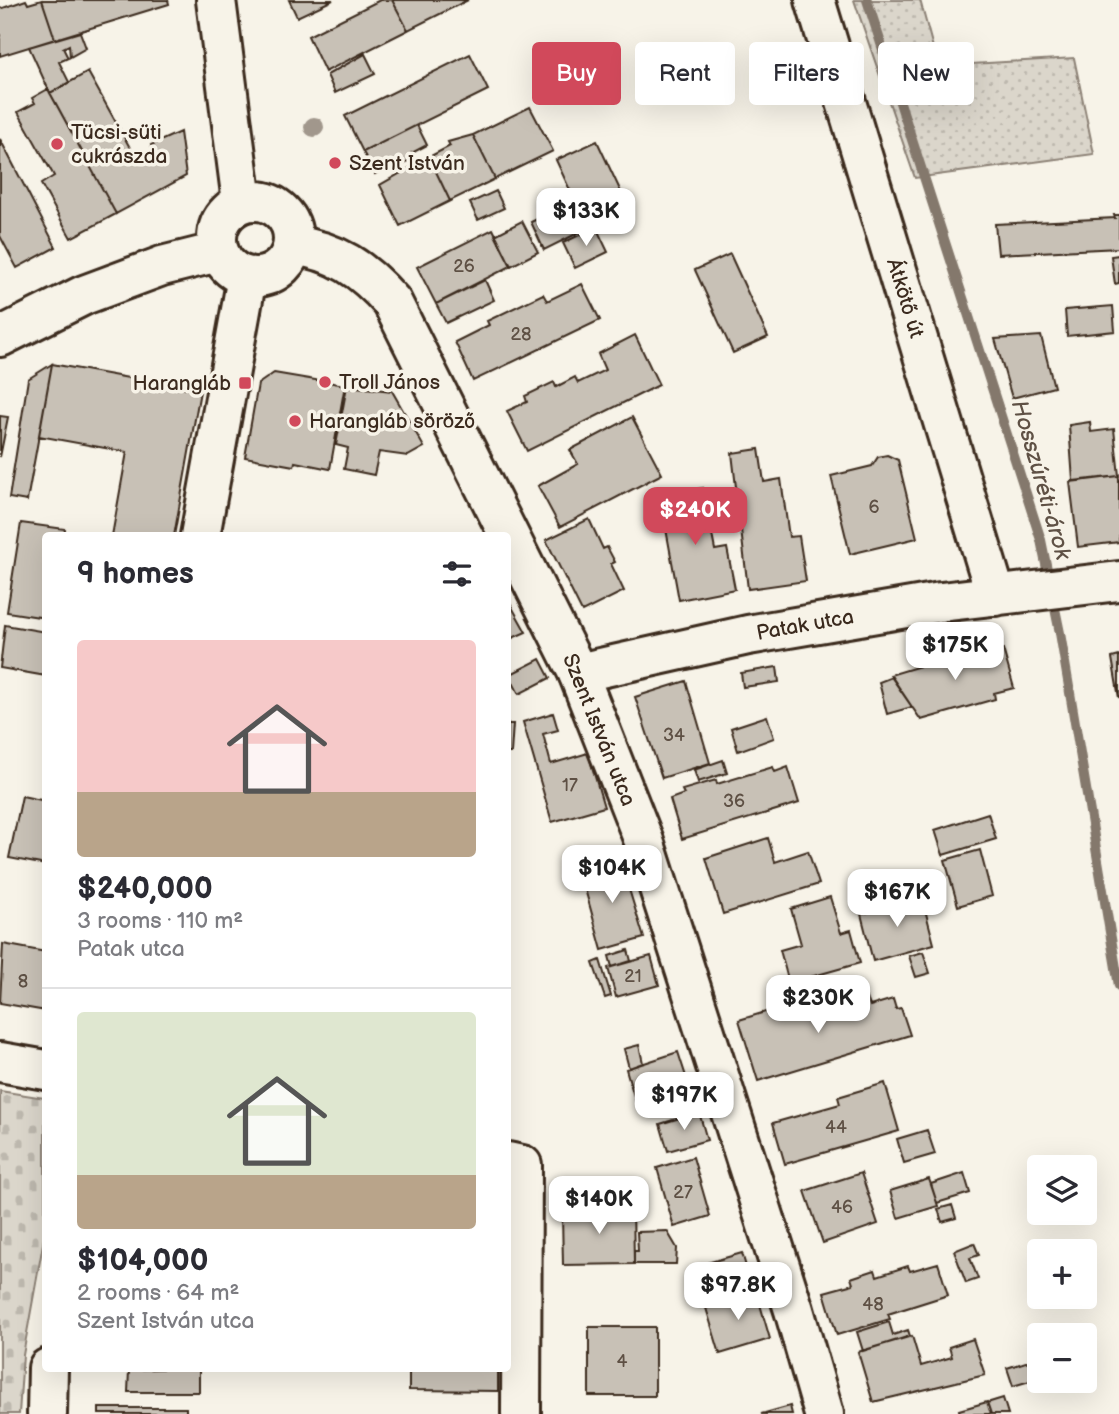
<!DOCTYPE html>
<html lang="en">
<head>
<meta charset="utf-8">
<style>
  :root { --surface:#fff; --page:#f2f2f3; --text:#2b2b33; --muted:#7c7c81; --line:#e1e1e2; --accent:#d1495b }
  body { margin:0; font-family:"Balsamiq Sans",sans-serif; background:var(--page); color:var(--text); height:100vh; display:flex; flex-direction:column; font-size:26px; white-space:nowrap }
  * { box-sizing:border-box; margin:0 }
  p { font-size:23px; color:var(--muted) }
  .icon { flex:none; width:38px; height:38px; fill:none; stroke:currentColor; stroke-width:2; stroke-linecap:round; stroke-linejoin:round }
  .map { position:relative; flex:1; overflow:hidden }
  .drawer { position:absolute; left:42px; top:532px; width:469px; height:840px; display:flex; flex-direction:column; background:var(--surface); border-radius:7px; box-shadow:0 7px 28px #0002 }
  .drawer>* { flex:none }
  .guide { position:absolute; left:532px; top:42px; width:481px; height:63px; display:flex; gap:14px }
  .controls { position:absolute; left:1027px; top:1155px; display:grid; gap:14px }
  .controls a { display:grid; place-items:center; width:70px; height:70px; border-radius:7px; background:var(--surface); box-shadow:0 7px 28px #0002; font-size:35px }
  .price { position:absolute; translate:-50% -60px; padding:0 16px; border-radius:14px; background:#fff; color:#222; font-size:23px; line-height:46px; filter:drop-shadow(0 2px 4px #0008) }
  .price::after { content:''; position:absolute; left:50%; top:42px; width:21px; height:16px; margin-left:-10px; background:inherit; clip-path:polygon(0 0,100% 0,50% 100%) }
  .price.current { background:var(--accent); color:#fff }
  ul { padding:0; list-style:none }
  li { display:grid; align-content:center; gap:14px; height:371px; padding:0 35px }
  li+li { border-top:2px solid var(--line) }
  li span { display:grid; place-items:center; height:217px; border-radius:7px; color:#555 }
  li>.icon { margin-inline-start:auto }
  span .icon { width:126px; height:126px; fill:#fffc; stroke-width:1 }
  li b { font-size:30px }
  h2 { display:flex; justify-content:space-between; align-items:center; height:84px; padding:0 35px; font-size:30px }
  .tag { padding:0 24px; border-radius:7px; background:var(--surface); box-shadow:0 7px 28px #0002; font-size:24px; line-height:63px }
  .tag.current { background:var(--accent); color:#fff }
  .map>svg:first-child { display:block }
</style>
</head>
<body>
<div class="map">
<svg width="1119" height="1414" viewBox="0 0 1119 1414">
  <defs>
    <pattern id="grass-dots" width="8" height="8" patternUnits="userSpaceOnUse" patternTransform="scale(1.75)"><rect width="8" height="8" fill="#dbd6cb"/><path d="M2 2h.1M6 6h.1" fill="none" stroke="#bdb8ae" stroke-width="1.8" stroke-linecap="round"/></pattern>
    <pattern id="cemetery-stones" width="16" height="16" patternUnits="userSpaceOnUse" patternTransform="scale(1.75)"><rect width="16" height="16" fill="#dbd6cb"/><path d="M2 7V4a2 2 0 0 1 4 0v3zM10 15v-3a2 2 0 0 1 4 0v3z" fill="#bdb8ae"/></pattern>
  </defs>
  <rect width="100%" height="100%" fill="#f7f3e8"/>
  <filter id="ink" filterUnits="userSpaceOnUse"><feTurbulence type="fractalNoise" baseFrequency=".0143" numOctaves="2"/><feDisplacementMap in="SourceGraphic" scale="14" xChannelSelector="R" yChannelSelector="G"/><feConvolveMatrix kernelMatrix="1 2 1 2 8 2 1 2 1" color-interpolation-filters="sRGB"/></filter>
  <g filter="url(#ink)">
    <path fill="url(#grass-dots)" stroke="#8b8074" stroke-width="2" d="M 854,0 L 920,0 L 938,66 L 1074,58 L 1094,154 L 915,178 Z"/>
    <path fill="url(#cemetery-stones)" stroke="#8b8074" stroke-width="2" d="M 0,1091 L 45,1098 L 45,1233 L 23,1355 L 19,1414 L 0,1414 Z"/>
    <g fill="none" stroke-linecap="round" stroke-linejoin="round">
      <path stroke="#84786c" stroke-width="10" d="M 867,0 L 1041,540 L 1060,633 L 1119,986"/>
    </g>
    <path fill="#c8c1b6" stroke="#3b2a1e" stroke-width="2" d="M 26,0 L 28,4 L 42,0 L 55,39 L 0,56 L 0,9 Z
      M 42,0 L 168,0 L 169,4 L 55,39 Z
      M 289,0 L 333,0 L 297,17 Z
      M 380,0 L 392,0 L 408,30 L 325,72 L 308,36 Z
      M 392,0 L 468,0 L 408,30 Z
      M 80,32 L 86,48 L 70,57 L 69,45 L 63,48 L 68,58 L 59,62 L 69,82 L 50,93 L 29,47 Z
      M 365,54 L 375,74 L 335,93 L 327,75 Z
      M 470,54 L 488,90 L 363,152 L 345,116 Z
      M 88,72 L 139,164 L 156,156 L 151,145 L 180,132 L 186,176 L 116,214 L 50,93 Z
      M 48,89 L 116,214 L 71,238 L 41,184 L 54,176 L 18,112 L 35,103 L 32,98 Z
      M 530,107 L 553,151 L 495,179 L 473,135 Z
      M 417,125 L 427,145 L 408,155 L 411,160 L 399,166 L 396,161 L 375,174 L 363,152 Z
      M 473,135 L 495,179 L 450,201 L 429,157 L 450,146 L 448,142 Z
      M 0,139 L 56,247 L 17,268 L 0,236 Z
      M 597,141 L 629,209 L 576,234 L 563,206 L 575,201 L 556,160 Z
      M 429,157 L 450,201 L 400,226 L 380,185 Z
      M 496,191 L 504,208 L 478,220 L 470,203 Z
      M 563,206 L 576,234 L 544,250 L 531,222 Z
      M 1114,215 L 1119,215 L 1119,248 L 998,254 L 995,224 L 1115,218 Z
      M 522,221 L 538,252 L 511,266 L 495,235 Z
      M 596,227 L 608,252 L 575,268 L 563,243 Z
      M 493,229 L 511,266 L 436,304 L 417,267 Z
      M 730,254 L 768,337 L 733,353 L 695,270 Z
      M 1119,255 L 1119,283 L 1115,284 L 1111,256 Z
      M 485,280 L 494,300 L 446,323 L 436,304 Z
      M 582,284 L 600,320 L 473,381 L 455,342 L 489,325 L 487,321 L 543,294 L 547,301 Z
      M 1113,306 L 1115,331 L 1067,336 L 1065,310 Z
      M 635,335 L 659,385 L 527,451 L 507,411 L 527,402 L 525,396 L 554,382 L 556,387 L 575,377 L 578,383 L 605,370 L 598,354 Z
      M 1041,336 L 1054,387 L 1012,398 L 995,339 Z
      M 52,364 L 200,391 L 174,536 L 112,536 L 127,452 L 39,436 Z
      M 52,364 L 27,501 L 9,498 L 28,379 Z
      M 274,373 L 345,385 L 330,469 L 295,462 L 294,466 L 245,457 L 258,384 Z
      M 347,386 L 392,391 L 424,447 L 408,456 L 379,452 L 374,475 L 344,469 L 348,448 L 336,445 Z
      M 0,416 L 8,417 L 0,457 Z
      M 632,417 L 662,474 L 560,527 L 538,486 L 578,464 L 570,450 Z
      M 1090,422 L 1091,432 L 1114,429 L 1119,476 L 1073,481 L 1069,425 Z
      M 759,449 L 764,482 L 781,479 L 789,537 L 799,536 L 806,581 L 748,589 L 732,453 Z
      M 887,455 L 898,460 L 917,538 L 850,554 L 831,476 L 872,466 L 878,457 Z
      M 1119,476 L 1119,542 L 1078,547 L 1070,482 Z
      M 703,488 L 715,550 L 727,548 L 735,589 L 679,600 L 660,496 Z
      M 589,519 L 603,549 L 607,547 L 615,562 L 611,564 L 624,591 L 582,612 L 546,540 Z
      M 21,523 L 65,529 L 64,536 L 46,536 L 46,618 L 7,612 Z
      M 508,600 L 526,632 L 508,640 Z
      M 5,625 L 46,632 L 46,676 L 0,668 Z
      M 980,648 L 982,655 L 1003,649 L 1014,688 L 994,693 L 995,699 L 921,720 L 890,675 Z
      M 1119,656 L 1119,698 L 1112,658 Z
      M 540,659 L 550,678 L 519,694 L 509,675 Z
      M 777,667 L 779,682 L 743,687 L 741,673 Z
      M 892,677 L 912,707 L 887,714 L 879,682 Z
      M 686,681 L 710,763 L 662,778 L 635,697 Z
      M 553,713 L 558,730 L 543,734 L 551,764 L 588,753 L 604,807 L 552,822 L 523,722 Z
      M 767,716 L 774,738 L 738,751 L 731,728 Z
      M 508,724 L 513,724 L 511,753 L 508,753 Z
      M 723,760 L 727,773 L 698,782 L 694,770 Z
      M 773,767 L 775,772 L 788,767 L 799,803 L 682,839 L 670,799 L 684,794 L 682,790 L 716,780 L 717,784 Z
      M 22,796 L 46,801 L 46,865 L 9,858 Z
      M 988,813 L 996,839 L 943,855 L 935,830 Z
      M 768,838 L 775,862 L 808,851 L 819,884 L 723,914 L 706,858 Z
      M 980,850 L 992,896 L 958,906 L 945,860 Z
      M 620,860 L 644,938 L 602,950 L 580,871 Z
      M 830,897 L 841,933 L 851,930 L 860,963 L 789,983 L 780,950 L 801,944 L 791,909 Z
      M 922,898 L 934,944 L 873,961 L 861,914 Z
      M 3,944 L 46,952 L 46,1011 L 0,1003 Z
      M 628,950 L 631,961 L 612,967 L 609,956 Z
      M 923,952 L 930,973 L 916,977 L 909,956 Z
      M 651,956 L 659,985 L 616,997 L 608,968 Z
      M 600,960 L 611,996 L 605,998 L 593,963 Z
      M 867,998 L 870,1006 L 893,999 L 896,1009 L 901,1008 L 910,1035 L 758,1081 L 739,1020 L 798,1002 L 802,1018 Z
      M 639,1045 L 643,1063 L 629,1068 L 624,1049 Z
      M 678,1052 L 692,1095 L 638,1110 L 626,1069 Z
      M 885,1083 L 899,1131 L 785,1164 L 773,1123 L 840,1104 L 838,1097 Z
      M 699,1112 L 707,1140 L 668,1151 L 660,1124 Z
      M 927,1130 L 935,1154 L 904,1163 L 897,1139 Z
      M 693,1157 L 710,1216 L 674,1227 L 657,1168 Z
      M 861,1173 L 878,1224 L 823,1243 L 805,1191 Z
      M 964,1173 L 970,1193 L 937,1203 L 931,1184 Z
      M 929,1179 L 938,1206 L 898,1218 L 890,1191 Z
      M 633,1204 L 634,1264 L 563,1265 L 562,1214 L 593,1214 L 593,1205 Z
      M 952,1205 L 956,1218 L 942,1222 L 938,1209 Z
      M 667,1231 L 677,1248 L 676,1264 L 634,1264 L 634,1251 L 638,1251 L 637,1232 Z
      M 974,1243 L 979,1255 L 970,1258 L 978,1279 L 966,1283 L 954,1251 Z
      M 742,1253 L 749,1277 L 700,1291 L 693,1267 Z
      M 938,1263 L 948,1295 L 888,1314 L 890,1319 L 837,1335 L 824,1292 L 853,1284 L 851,1278 L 875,1270 L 877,1276 L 908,1266 L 910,1271 Z
      M 744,1289 L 746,1297 L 757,1294 L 770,1339 L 720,1354 L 706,1308 L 734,1300 L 731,1292 Z
      M 889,1322 L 893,1335 L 908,1330 L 910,1336 L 863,1351 L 857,1332 Z
      M 589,1327 L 655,1327 L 655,1396 L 589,1396 Z
      M 912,1336 L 921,1366 L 952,1357 L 949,1347 L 973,1339 L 985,1375 L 873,1402 L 858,1352 Z
      M 1035,1359 L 1040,1378 L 1013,1386 L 1007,1368 Z
      M 199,1368 L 199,1392 L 128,1392 L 129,1370 L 115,1370 Z
      M 409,1368 L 498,1368 L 498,1391 L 409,1390 Z
      M 1003,1398 L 1008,1414 L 991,1414 L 987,1403 Z
      M 987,1402 L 991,1414 L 960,1414 L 959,1410 Z
      M 790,1406 L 792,1414 L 761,1414 L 765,1413 Z
      M 99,1408 L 186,1408 L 186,1414 L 99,1414 Z"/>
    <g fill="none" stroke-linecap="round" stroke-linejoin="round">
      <g stroke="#3b2a1e" stroke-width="44">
        <path id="street" d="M 815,0 L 996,596
          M 578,673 L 748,635 L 941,602 L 1119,581
          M 0,1062 L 46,1070
          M 508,1162 L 522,1165 L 521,1414"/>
      </g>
      <g stroke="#3b2a1e" stroke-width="44">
        <path id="secondary" d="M 216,0 L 242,202
          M217 239a38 38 0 1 1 76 0a38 38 0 1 1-76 0Z
          M 293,245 C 336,251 363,269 392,302 L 578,673 L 644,841 L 794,1310 L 824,1414
          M 0,337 L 84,295 L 162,266 L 218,252
          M 200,536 L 247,277
          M 47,1414 L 48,1368"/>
      </g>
      <use href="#street" stroke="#f7f3e8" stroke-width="38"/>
      <use href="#secondary" stroke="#f7f3e8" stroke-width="38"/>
    </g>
    <circle fill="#a1978c" cx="314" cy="127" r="10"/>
  </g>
  <g fill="#d1495b" stroke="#f7f3e8" stroke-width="2.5">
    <circle cx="57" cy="144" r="7"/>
    <circle cx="335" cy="163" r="7"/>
    <circle cx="325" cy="382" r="7"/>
    <rect x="238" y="376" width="14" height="14" rx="3.5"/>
    <circle cx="295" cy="421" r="7"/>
  </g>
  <g text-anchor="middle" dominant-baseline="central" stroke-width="7" stroke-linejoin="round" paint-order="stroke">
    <g font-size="18" fill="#5e5044">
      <text x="464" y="266">26</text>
      <text x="521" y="334">28</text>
      <text x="874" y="507">6</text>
      <text x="674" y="735">34</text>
      <text x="570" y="785">17</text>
      <text x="734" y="801">36</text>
      <text x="633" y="976">21</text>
      <text x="23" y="981">8</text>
      <text x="836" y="1127">44</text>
      <text x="683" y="1192">27</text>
      <text x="842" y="1207">46</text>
      <text x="873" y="1304">48</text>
      <text x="622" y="1361">4</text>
    </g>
    <g font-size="21" fill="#3b2a1e" stroke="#f7f3e8" text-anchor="start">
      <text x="71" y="132">Tücsi-süti<tspan x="71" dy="24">cukrászda</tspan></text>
      <text x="349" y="163">Szent István</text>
      <text x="339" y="382">Troll János</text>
      <text x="231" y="383" text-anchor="end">Harangláb</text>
      <text x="309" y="421">Harangláb söröző</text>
    </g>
    <g font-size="21" fill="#3b2a1e" stroke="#f7f3e8">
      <text transform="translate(905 298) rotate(73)">Átkötő út</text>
      <text transform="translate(805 625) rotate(-10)">Patak utca</text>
      <text transform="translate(599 730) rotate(68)">Szent István utca</text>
    </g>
    <g font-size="23" font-style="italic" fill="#5f5145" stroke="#f7f3e8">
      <text transform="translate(1041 480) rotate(74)">Hosszúréti-árok</text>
    </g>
  </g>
</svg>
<div class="controls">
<a><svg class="icon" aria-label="layers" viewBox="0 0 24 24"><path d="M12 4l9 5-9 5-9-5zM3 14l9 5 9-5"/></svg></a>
<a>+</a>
<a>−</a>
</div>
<b class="price" style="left:586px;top:248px">$133K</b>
<b class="price current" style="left:695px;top:547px">$240K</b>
<b class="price" style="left:955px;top:682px">$175K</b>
<b class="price" style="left:612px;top:905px">$104K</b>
<b class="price" style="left:897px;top:929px">$167K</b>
<b class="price" style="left:818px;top:1035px">$230K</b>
<b class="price" style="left:684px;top:1132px">$197K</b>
<b class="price" style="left:599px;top:1236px">$140K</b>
<b class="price" style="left:738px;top:1322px">$97.8K</b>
<div class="guide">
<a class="tag current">Buy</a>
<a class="tag">Rent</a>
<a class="tag">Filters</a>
<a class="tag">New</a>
</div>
<section class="drawer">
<h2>9 homes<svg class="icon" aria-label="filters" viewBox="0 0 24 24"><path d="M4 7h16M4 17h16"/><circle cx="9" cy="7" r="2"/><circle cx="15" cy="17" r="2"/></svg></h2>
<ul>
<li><span style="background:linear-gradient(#f6c9c9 70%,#b9a48a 0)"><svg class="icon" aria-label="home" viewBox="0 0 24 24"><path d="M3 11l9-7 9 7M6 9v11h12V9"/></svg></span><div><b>$240,000</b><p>3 rooms · 110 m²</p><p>Patak utca</p></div></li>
<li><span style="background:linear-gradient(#dfe7d0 75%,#b9a48a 0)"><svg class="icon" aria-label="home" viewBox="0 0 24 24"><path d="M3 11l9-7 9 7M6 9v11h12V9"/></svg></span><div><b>$104,000</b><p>2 rooms · 64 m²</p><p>Szent István utca</p></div></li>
</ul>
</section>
</div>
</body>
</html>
